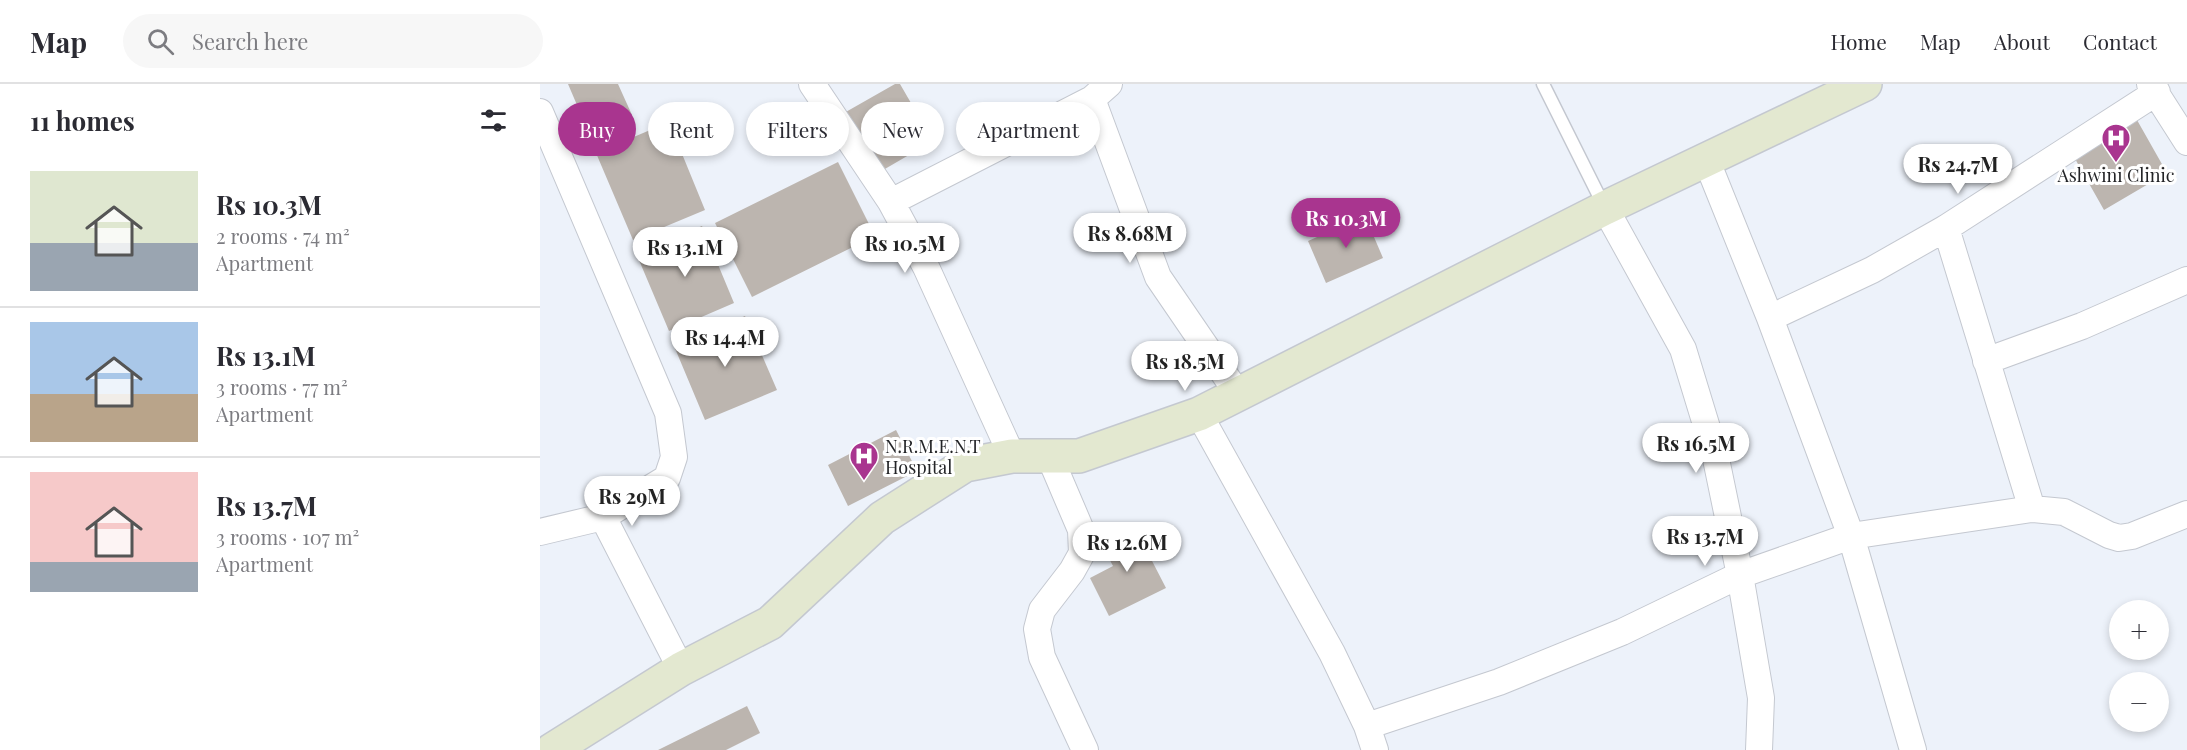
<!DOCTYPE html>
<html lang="en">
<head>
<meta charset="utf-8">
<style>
  :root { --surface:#fff; --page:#f7f7f7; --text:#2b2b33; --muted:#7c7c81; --line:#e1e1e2; --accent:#a9358f }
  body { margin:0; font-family:"Playfair Display",serif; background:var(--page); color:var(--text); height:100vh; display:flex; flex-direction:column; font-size:22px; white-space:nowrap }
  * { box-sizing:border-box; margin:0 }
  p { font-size:20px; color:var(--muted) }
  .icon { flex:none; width:33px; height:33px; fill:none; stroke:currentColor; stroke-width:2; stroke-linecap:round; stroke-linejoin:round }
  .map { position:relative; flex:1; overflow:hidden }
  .details { display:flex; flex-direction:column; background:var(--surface); width:540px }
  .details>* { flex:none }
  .guide { position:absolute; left:18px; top:18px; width:570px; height:54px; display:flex; gap:12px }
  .fabs { position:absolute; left:1569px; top:516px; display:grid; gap:12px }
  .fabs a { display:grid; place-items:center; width:60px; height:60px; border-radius:50%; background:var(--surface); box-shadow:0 3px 9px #0003; font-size:30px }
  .price { position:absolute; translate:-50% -51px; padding:0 14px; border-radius:21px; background:#fff; color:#222; font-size:20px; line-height:39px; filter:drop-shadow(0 2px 3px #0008) }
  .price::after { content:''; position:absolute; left:50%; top:36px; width:18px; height:14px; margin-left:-9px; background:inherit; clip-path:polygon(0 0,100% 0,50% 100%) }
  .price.selected { background:var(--accent); color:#fff }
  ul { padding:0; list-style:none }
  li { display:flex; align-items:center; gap:18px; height:150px; padding:0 30px }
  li+li { border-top:2px solid var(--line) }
  li span { display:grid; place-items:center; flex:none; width:168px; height:120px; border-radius:0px; color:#555 }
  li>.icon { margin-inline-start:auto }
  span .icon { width:72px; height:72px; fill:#fffc; stroke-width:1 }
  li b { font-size:26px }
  h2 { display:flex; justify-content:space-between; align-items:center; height:72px; padding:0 30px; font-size:26px }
  .pill { padding:0 21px; border-radius:27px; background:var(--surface); box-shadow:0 3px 9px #0003; font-size:21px; line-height:54px }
  .pill.selected { background:var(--accent); color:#fff }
  header { display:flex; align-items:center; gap:36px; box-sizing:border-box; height:84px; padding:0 30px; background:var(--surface); border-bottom:2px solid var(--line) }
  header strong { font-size:28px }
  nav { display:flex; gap:33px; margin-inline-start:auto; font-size:21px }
  .search { width:420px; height:54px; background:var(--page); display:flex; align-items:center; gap:15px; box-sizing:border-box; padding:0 21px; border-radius:33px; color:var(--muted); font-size:22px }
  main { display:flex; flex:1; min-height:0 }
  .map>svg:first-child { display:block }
</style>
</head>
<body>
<header>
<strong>Map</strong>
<div class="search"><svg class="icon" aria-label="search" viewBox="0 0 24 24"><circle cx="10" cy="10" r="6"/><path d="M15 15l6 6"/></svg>Search here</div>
<nav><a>Home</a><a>Map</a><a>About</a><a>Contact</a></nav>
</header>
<main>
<section class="details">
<h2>11 homes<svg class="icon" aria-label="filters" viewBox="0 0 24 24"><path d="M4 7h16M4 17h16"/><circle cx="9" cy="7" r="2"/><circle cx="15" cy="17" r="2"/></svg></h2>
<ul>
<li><span style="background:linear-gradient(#dfe7d0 60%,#9aa5b1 0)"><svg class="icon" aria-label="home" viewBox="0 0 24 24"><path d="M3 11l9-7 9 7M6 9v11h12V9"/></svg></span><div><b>Rs 10.3M</b><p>2 rooms · 74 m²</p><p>Apartment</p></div></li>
<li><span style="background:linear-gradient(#a9c7e8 60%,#b9a48a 0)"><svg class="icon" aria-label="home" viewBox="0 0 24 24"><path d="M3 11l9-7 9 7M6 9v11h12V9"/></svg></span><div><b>Rs 13.1M</b><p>3 rooms · 77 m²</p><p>Apartment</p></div></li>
<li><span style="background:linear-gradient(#f6c9c9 75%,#9aa5b1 0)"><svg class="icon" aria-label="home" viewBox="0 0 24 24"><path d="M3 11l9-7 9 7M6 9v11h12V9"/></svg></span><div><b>Rs 13.7M</b><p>3 rooms · 107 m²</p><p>Apartment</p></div></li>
</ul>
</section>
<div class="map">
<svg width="1647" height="666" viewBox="0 0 1647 666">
  <rect width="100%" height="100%" fill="#edf2fa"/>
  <path fill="#bcb5af" d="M 28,0 L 78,0 L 92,31 L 49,49 Z
    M 355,0 L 360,0 L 393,57 L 338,89 L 304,29 Z
    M 1597,36 L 1627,89 L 1564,126 L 1534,73 Z
    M 129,38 L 165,126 L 93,156 L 56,69 Z
    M 298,78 L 335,152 L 212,213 L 175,139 Z
    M 825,132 L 843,174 L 786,199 L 768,157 Z
    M 162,142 L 194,219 L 129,247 L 96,169 Z
    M 205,232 L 237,306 L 165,336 L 134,262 Z
    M 356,346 L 377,387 L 308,422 L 288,381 Z
    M 594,442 L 626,504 L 569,532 L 550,494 L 573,482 L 561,459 Z
    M 207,622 L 220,649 L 186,666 L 118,666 Z"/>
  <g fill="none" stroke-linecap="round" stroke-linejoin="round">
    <g stroke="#c4c8d0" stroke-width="15">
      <path id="service" d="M 1003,0 L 1064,122"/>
    </g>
    <g stroke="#c4c8d0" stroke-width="28">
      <path id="minor" d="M 272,0 L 351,118 L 386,183 L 472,372
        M 1610,0 L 1647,58
        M 552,15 L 618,193 L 698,310
        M 0,28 L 128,329 L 134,373 L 127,394 L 63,433 L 141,585
        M 1166,75 L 1230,234 L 1311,452 L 1373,666
        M 351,118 L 552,15 L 569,0
        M 1065,124 L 1143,265 L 1175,370 L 1200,491 L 1221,614 L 1219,666
        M 1406,144 L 1492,425
        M 1230,234 L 1332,186 L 1406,144 L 1617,8
        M 1446,277 L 1542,242 L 1647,196
        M 659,330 L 792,569 L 827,642 L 835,666
        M 509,371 L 541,446 L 542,469 L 532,487 L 502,526 L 497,545 L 502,573 L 545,666
        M 0,448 L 63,433
        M 827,642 L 959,598 L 1082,548 L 1200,491 L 1311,452 L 1492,425 L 1524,428 L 1569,451 L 1579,454 L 1592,452 L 1647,430"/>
    </g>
    <g stroke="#c4c8d0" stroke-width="36">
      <path id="secondary" d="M 12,666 L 141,585 L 230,539 L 342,434 L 425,381 L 472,372 L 539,372 L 659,330 L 1065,124 L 1325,0"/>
    </g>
    <use href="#service" stroke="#fff" stroke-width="12"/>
    <use href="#minor" stroke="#fff" stroke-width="26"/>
    <use href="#secondary" stroke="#e3e8d0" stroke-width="33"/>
  </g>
  <defs>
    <g id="hospital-pin" transform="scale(1.5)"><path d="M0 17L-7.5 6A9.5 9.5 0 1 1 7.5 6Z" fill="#a9358f" stroke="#fff"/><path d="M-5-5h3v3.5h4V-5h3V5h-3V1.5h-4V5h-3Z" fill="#fff"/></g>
  </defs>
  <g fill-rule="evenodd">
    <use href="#hospital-pin" x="1576" y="54"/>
    <use href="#hospital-pin" x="324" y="372"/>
  </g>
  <g text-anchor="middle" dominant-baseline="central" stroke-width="6" stroke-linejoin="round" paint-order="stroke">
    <g font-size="18" fill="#232427" stroke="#fff">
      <text x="1576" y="91">Ashwini Clinic</text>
      <text x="345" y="362" text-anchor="start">N.R.M.E.N.T<tspan x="345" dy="21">Hospital</tspan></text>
    </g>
  </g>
</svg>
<div class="fabs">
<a>+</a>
<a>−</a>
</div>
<b class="price" style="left:1418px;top:111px">Rs 24.7M</b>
<b class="price selected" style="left:806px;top:165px">Rs 10.3M</b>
<b class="price" style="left:590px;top:180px">Rs 8.68M</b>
<b class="price" style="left:365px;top:190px">Rs 10.5M</b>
<b class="price" style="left:145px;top:194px">Rs 13.1M</b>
<b class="price" style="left:185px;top:284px">Rs 14.4M</b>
<b class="price" style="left:645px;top:308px">Rs 18.5M</b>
<b class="price" style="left:1156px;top:390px">Rs 16.5M</b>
<b class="price" style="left:92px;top:443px">Rs 29M</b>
<b class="price" style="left:1165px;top:483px">Rs 13.7M</b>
<b class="price" style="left:587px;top:489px">Rs 12.6M</b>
<div class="guide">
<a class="pill selected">Buy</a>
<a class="pill">Rent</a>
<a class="pill">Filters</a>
<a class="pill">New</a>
<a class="pill">Apartment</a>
</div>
</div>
</main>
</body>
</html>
